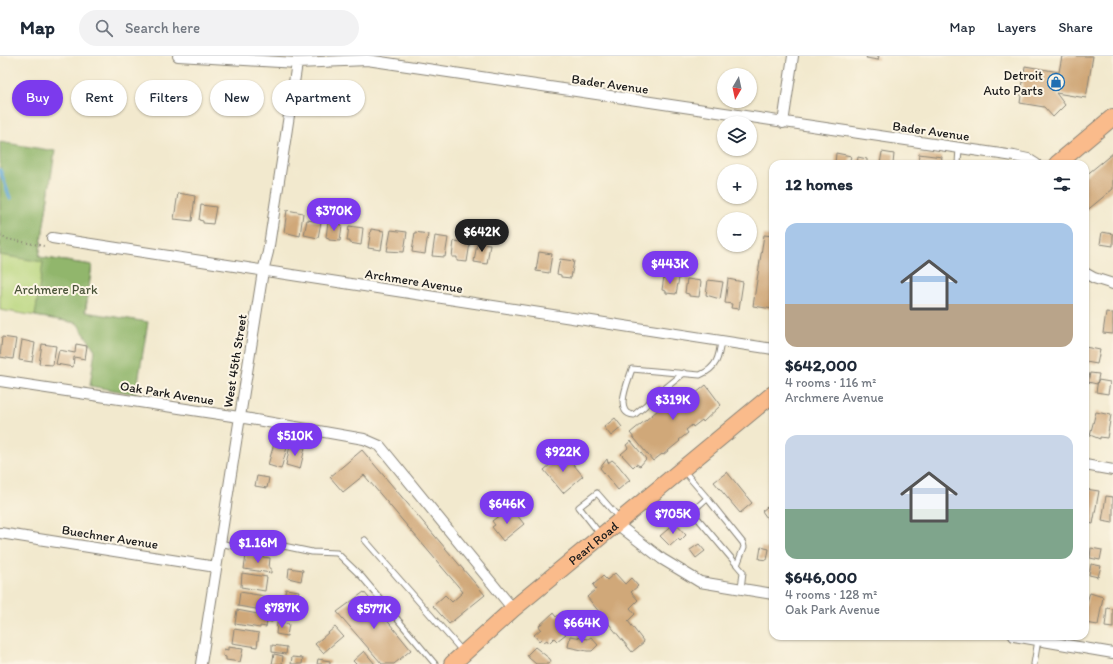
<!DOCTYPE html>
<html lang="en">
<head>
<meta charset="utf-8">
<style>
  :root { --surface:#fff; --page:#f2f2f3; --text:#1f2937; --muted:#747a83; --line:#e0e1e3; --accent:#7c3aed }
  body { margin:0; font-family:Itim,sans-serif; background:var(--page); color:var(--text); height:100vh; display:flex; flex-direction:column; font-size:15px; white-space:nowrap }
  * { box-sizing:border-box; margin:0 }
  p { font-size:13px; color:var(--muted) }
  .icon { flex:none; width:22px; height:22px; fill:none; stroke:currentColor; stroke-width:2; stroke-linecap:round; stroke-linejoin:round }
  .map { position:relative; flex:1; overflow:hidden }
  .panel { position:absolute; left:769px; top:104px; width:320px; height:480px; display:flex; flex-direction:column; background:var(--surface); border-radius:12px; box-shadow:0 1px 3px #0004 }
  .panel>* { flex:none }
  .banner { position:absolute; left:12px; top:24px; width:380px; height:36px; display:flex; gap:8px }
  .needle { width:26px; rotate:189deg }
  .controls { position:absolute; left:717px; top:12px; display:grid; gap:8px }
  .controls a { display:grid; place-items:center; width:40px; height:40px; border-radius:50%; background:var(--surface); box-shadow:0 1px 3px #0004; font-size:20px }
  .price { position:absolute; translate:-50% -34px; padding:0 9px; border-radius:14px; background:var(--accent); color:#fff; font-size:13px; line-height:26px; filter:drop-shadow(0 1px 2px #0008) }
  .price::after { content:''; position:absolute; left:50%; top:24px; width:12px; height:9px; margin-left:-6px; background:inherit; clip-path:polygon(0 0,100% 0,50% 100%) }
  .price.current { background:#222; color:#fff }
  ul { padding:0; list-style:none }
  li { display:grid; align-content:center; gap:8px; height:212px; padding:0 16px }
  li span { display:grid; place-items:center; height:124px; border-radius:12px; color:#555 }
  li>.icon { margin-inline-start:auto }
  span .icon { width:72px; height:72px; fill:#fffc; stroke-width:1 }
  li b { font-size:17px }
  h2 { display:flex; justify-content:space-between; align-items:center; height:48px; padding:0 16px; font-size:17px }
  .chip { padding:0 14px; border-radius:18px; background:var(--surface); box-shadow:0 1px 3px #0004; font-size:14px; line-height:36px }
  .chip.current { background:var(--accent); color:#fff }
  header { display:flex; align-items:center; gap:24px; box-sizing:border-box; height:56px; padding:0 20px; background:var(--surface); border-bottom:1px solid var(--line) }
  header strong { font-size:19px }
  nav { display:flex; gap:22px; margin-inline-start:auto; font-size:14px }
  .search { width:280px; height:36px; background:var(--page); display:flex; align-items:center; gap:10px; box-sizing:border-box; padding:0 14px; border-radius:22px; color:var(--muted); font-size:15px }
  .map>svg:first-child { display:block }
</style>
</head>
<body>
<header>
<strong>Map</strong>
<div class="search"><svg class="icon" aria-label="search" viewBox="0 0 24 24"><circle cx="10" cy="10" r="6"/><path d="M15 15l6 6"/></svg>Search here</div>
<nav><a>Map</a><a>Layers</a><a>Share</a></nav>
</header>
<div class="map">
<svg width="1113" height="608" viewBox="0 0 1113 608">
  <rect width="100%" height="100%" fill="#fcf5e5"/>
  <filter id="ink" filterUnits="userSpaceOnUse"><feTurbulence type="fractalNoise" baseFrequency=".025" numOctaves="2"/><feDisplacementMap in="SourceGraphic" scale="8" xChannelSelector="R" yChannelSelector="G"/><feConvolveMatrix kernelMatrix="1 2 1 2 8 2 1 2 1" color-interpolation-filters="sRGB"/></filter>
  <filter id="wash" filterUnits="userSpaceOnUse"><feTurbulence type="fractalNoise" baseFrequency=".012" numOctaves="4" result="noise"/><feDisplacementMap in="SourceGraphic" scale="16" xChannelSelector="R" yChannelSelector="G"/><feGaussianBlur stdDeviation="0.9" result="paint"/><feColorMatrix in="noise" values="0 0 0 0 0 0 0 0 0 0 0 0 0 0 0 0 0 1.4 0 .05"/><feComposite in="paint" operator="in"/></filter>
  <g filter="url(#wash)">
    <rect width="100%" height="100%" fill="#f2e9ce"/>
    <path fill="#b7d57c" stroke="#6a784c" d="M 0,122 L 49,135 L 39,201 L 92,209 L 84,268 L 0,254 Z"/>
    <path fill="#91b66c" stroke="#566944" d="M 0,86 L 55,95 L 39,201 L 92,209 L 85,256 L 148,266 L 136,338 L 90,330 L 95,294 L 77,267 L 35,260 L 43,206 L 0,199 Z"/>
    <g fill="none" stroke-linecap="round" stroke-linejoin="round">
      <path stroke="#5aa5d3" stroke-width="3.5" d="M 0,114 L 10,142"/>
    </g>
    <g id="blocks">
      <path fill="#d0a879" d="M 867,0 L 879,0 L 878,4 L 866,2 Z
        M 1062,0 L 1093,0 L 1086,42 L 1056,37 L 1065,49 L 1053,61 L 1044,51 L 1020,47 L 1025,10 L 1059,16 Z
        M 882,96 L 894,98 L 893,108 L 880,108 Z
        M 836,97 L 851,100 L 849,108 L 835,108 Z
        M 1113,97 L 1113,133 L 1085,156 L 1085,120 Z
        M 919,98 L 942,101 L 941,108 L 918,108 Z
        M 858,101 L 867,103 L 867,107 L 870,108 L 857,108 Z
        M 178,137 L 195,140 L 192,165 L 174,163 Z
        M 201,149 L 216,151 L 213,168 L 203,167 L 203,165 L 199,164 Z
        M 287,154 L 303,157 L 300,180 L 284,176 Z
        M 307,164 L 321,166 L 318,182 L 304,179 Z
        M 328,166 L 342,169 L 340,185 L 329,184 L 329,182 L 326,181 Z
        M 349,170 L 363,172 L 361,189 L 350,187 L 350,185 L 347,185 Z
        M 371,173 L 384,175 L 381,194 L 368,192 Z
        M 391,174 L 407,176 L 404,196 L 387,195 Z
        M 415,176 L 428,178 L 425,198 L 412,196 Z
        M 1102,176 L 1113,178 L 1113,190 L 1100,188 Z
        M 764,179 L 773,180 L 773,253 L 753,250 Z
        M 435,180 L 448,182 L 445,201 L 432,200 Z
        M 454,185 L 470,187 L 467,206 L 457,205 L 457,201 L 452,201 Z
        M 477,187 L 490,188 L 487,208 L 474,206 Z
        M 539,196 L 552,198 L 549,217 L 536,215 Z
        M 560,203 L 574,205 L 571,222 L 561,221 L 561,219 L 557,218 Z
        M 664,220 L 679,222 L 676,238 L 666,237 L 666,235 L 662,234 Z
        M 687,223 L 701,225 L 699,241 L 689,240 L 689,238 L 685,237 Z
        M 728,223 L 743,226 L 739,253 L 731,252 L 732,248 L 725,247 Z
        M 708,224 L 723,226 L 720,243 L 706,239 Z
        M 1106,256 L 1113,257 L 1113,278 L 1103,277 Z
        M 2,281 L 16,283 L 13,303 L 0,301 Z
        M 22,284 L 35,287 L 32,306 L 19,304 Z
        M 42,288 L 56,290 L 53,309 L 39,308 Z
        M 76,288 L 87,290 L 85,303 L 74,301 L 73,311 L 56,308 L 59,294 L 75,297 Z
        M 1085,291 L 1100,294 L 1097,308 L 1086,306 L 1085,310 Z
        M 1090,317 L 1099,318 L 1097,328 L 1088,326 Z
        M 1098,324 L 1110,326 L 1108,338 L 1096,336 Z
        M 659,329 L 666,338 L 664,340 L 668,346 L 671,344 L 678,352 L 706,329 L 721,349 L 703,366 L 702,364 L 693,371 L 692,369 L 686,374 L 688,377 L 679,384 L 680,385 L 663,399 L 662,398 L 653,405 L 630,377 L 663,350 L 659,344 L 656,347 L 648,337 Z
        M 1096,356 L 1111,359 L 1107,382 L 1100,381 L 1100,383 L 1090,379 Z
        M 615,362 L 622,371 L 611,380 L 604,371 Z
        M 275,384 L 288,388 L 281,413 L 268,409 Z
        M 631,385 L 646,403 L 640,410 L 636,408 L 633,411 L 621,398 L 628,392 L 626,389 Z
        M 290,389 L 305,392 L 300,413 L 286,409 Z
        M 362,394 L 485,539 L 449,568 L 433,550 L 445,539 L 452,546 L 463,536 L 364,419 L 343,436 L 330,421 Z
        M 564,397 L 583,420 L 563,437 L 544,414 L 558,402 L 556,401 Z
        M 607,403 L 608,407 L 612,404 L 618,409 L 630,424 L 618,434 L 600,412 Z
        M 727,416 L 752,447 L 740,457 L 714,426 Z
        M 257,420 L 269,422 L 267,432 L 255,430 Z
        M 1085,433 L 1099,435 L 1093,468 L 1085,466 Z
        M 1106,440 L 1113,441 L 1113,467 L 1102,465 Z
        M 771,448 L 773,450 L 773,462 L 769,465 L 762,455 Z
        M 513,454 L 524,468 L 503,485 L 492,471 L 495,469 L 492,465 L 500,459 L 503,462 Z
        M 675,467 L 686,479 L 680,485 L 678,483 L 670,490 L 660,480 Z
        M 699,488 L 705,495 L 696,502 L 690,494 Z
        M 761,491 L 769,493 L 767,504 L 759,503 Z
        M 1091,492 L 1102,494 L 1100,504 L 1090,502 Z
        M 246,499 L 270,502 L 269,512 L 271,512 L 271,517 L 244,513 Z
        M 1091,508 L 1101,510 L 1098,521 L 1089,519 Z
        M 289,512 L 303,514 L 301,525 L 288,522 Z
        M 242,517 L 267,521 L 265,535 L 241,531 Z
        M 615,517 L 625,528 L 631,522 L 638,530 L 631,536 L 638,544 L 630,552 L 635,558 L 628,565 L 644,586 L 632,596 L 587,541 L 596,533 L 593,529 L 603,520 L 607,524 Z
        M 286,533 L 299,535 L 297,543 L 284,541 Z
        M 240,536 L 264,540 L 262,554 L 238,550 Z
        M 364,536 L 411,594 L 394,608 L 382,608 L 337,556 Z
        M 1090,537 L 1103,541 L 1098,569 L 1085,567 L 1086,548 Z
        M 283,548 L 295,550 L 295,553 L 296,553 L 294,561 L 282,559 Z
        M 1107,552 L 1113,553 L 1113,572 L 1105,571 Z
        M 237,554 L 273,561 L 272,566 L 267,565 L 266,571 L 260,570 L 260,572 L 235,568 Z
        M 563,555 L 568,561 L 566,563 L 569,566 L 566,568 L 568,571 L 563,575 L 566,578 L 557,585 L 554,582 L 549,587 L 547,584 L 544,586 L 541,583 L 539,585 L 534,579 L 541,573 L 539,570 L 553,557 L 556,561 Z
        M 277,567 L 289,568 L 287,580 L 276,578 Z
        M 335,571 L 343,580 L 323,597 L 315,588 Z
        M 234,573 L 259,577 L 257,591 L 232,587 Z
        M 570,580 L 588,583 L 591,581 L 598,589 L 592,595 L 587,595 L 568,591 Z
        M 272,589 L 287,591 L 286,598 L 272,596 Z
        M 228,591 L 243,593 L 240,606 L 226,604 L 226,601 L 223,600 L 224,593 L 228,594 Z
        M 535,591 L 550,603 L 551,605 L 549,608 L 536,608 L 529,602 L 527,599 Z
        M 364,595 L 375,608 L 356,608 L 353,605 Z
        M 274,598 L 283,600 L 282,608 L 272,608 Z
        M 292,601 L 303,602 L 302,608 L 291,608 Z
        M 318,603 L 330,605 L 330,608 L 317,608 Z"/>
    </g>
  </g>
  <g filter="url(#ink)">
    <use href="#blocks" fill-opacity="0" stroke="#878275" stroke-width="1"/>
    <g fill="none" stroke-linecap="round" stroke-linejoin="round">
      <g stroke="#878275" stroke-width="7">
        <path id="service" d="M 958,108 L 959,92
          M 663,334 L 684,317
          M 653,343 L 634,359 C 613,358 628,326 632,313 L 700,319 C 717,312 719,301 721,285
          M 683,414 L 707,442 L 695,453 L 695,459 L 737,509
          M 707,442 L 743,487 L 744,491 L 737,509 L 743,516 L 741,533
          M 600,478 L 579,451 L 597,437 L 619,462
          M 365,484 L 463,596
          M 220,487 L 233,490 L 250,483 L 312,496 L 337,497 L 362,521 L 435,608
          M 1034,608 L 1038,584"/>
      </g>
      <g stroke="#878275" stroke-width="12">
        <path id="minor" d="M 178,0 L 297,7 L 367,4 L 1014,100 L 1028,103 L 1036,108
          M 783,67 L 793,0
          M 52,182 L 773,293
          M 1085,217 L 1094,222 L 1113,228
          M 0,325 L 239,361 L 364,383 L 380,390 L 513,553
          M 1085,409 L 1113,414
          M 617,468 L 662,503 L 700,526 L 773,538
          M 0,477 L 216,511
          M 1014,580 L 1113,597
          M 201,608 L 263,215 L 268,196 L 297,7"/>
      </g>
      <g stroke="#878275" stroke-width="18">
        <g id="primary">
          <path d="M 1057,108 L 1113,61"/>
          <path id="s1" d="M 452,608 L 513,553 L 773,338"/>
        </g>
      </g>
      <path stroke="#878275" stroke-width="2" stroke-dasharray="1 3" stroke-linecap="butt" d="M 0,180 L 7,183 L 44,190"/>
      <use href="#service" stroke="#fff" stroke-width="5"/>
      <use href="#minor" stroke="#fff" stroke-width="10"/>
      <use href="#primary" stroke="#fabb8b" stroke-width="16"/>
    </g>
  </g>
  <defs>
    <g id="shop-ring" transform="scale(0.9)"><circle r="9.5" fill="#fcf5e5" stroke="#1f6fb2" stroke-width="1.5"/><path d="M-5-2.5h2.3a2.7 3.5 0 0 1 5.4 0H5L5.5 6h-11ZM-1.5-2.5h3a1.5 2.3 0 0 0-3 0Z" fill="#1f6fb2"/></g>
  </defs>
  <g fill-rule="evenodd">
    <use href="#shop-ring" x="1056" y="26"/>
  </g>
  <g text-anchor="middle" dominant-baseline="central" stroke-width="4" stroke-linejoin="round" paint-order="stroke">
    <g font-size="13" fill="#1c1c1c" stroke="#fcf5e5" text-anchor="end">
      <text x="1043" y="19">Detroit<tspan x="1043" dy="15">Auto Parts</tspan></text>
    </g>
    <g font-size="13" fill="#1c1c1c" stroke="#fcf5e5">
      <text transform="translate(610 28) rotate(8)">Bader Avenue</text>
      <text transform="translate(931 75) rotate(8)">Bader Avenue</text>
      <text transform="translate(414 225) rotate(9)">Archmere Avenue</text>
      <text transform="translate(235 305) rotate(-81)">West 45th Street</text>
      <text transform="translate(167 337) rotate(9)">Oak Park Avenue</text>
      <text transform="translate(110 481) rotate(9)">Buechner Avenue</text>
      <text stroke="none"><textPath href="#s1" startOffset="186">Pearl Road</textPath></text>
    </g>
    <g font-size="13" fill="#4a5439" stroke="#fcf5e5">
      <text x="56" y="233">Archmere Park</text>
    </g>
  </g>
</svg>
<div class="controls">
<a><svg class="needle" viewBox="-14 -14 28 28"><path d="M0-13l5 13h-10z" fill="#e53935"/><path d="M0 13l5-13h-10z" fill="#747a83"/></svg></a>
<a><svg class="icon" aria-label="layers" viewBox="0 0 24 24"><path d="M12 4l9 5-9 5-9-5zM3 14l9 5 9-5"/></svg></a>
<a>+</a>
<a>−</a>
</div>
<b class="price" style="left:334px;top:176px">$370K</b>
<b class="price current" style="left:482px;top:197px">$642K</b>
<b class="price" style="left:670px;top:229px">$443K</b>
<b class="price" style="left:673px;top:365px">$319K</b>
<b class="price" style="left:295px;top:401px">$510K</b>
<b class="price" style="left:563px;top:417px">$922K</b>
<b class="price" style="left:507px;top:469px">$646K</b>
<b class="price" style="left:673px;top:479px">$705K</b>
<b class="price" style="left:258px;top:508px">$1.16M</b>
<b class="price" style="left:282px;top:573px">$787K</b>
<b class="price" style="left:374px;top:574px">$577K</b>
<b class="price" style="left:582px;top:588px">$664K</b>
<div class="banner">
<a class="chip current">Buy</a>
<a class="chip">Rent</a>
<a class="chip">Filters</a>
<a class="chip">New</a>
<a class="chip">Apartment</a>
</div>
<section class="panel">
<h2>12 homes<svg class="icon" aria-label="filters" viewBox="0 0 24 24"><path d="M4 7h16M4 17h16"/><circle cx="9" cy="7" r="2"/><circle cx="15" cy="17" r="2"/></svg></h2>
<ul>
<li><span style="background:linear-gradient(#a9c7e8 65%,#b9a48a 0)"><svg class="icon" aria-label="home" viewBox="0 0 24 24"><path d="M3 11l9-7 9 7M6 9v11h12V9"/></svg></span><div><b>$642,000</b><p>4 rooms · 116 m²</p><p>Archmere Avenue</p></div></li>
<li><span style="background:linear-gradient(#c9d6e8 60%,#7fa58c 0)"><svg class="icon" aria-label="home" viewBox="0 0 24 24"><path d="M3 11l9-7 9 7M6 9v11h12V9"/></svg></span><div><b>$646,000</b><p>4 rooms · 128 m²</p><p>Oak Park Avenue</p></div></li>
</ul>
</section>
</div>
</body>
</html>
